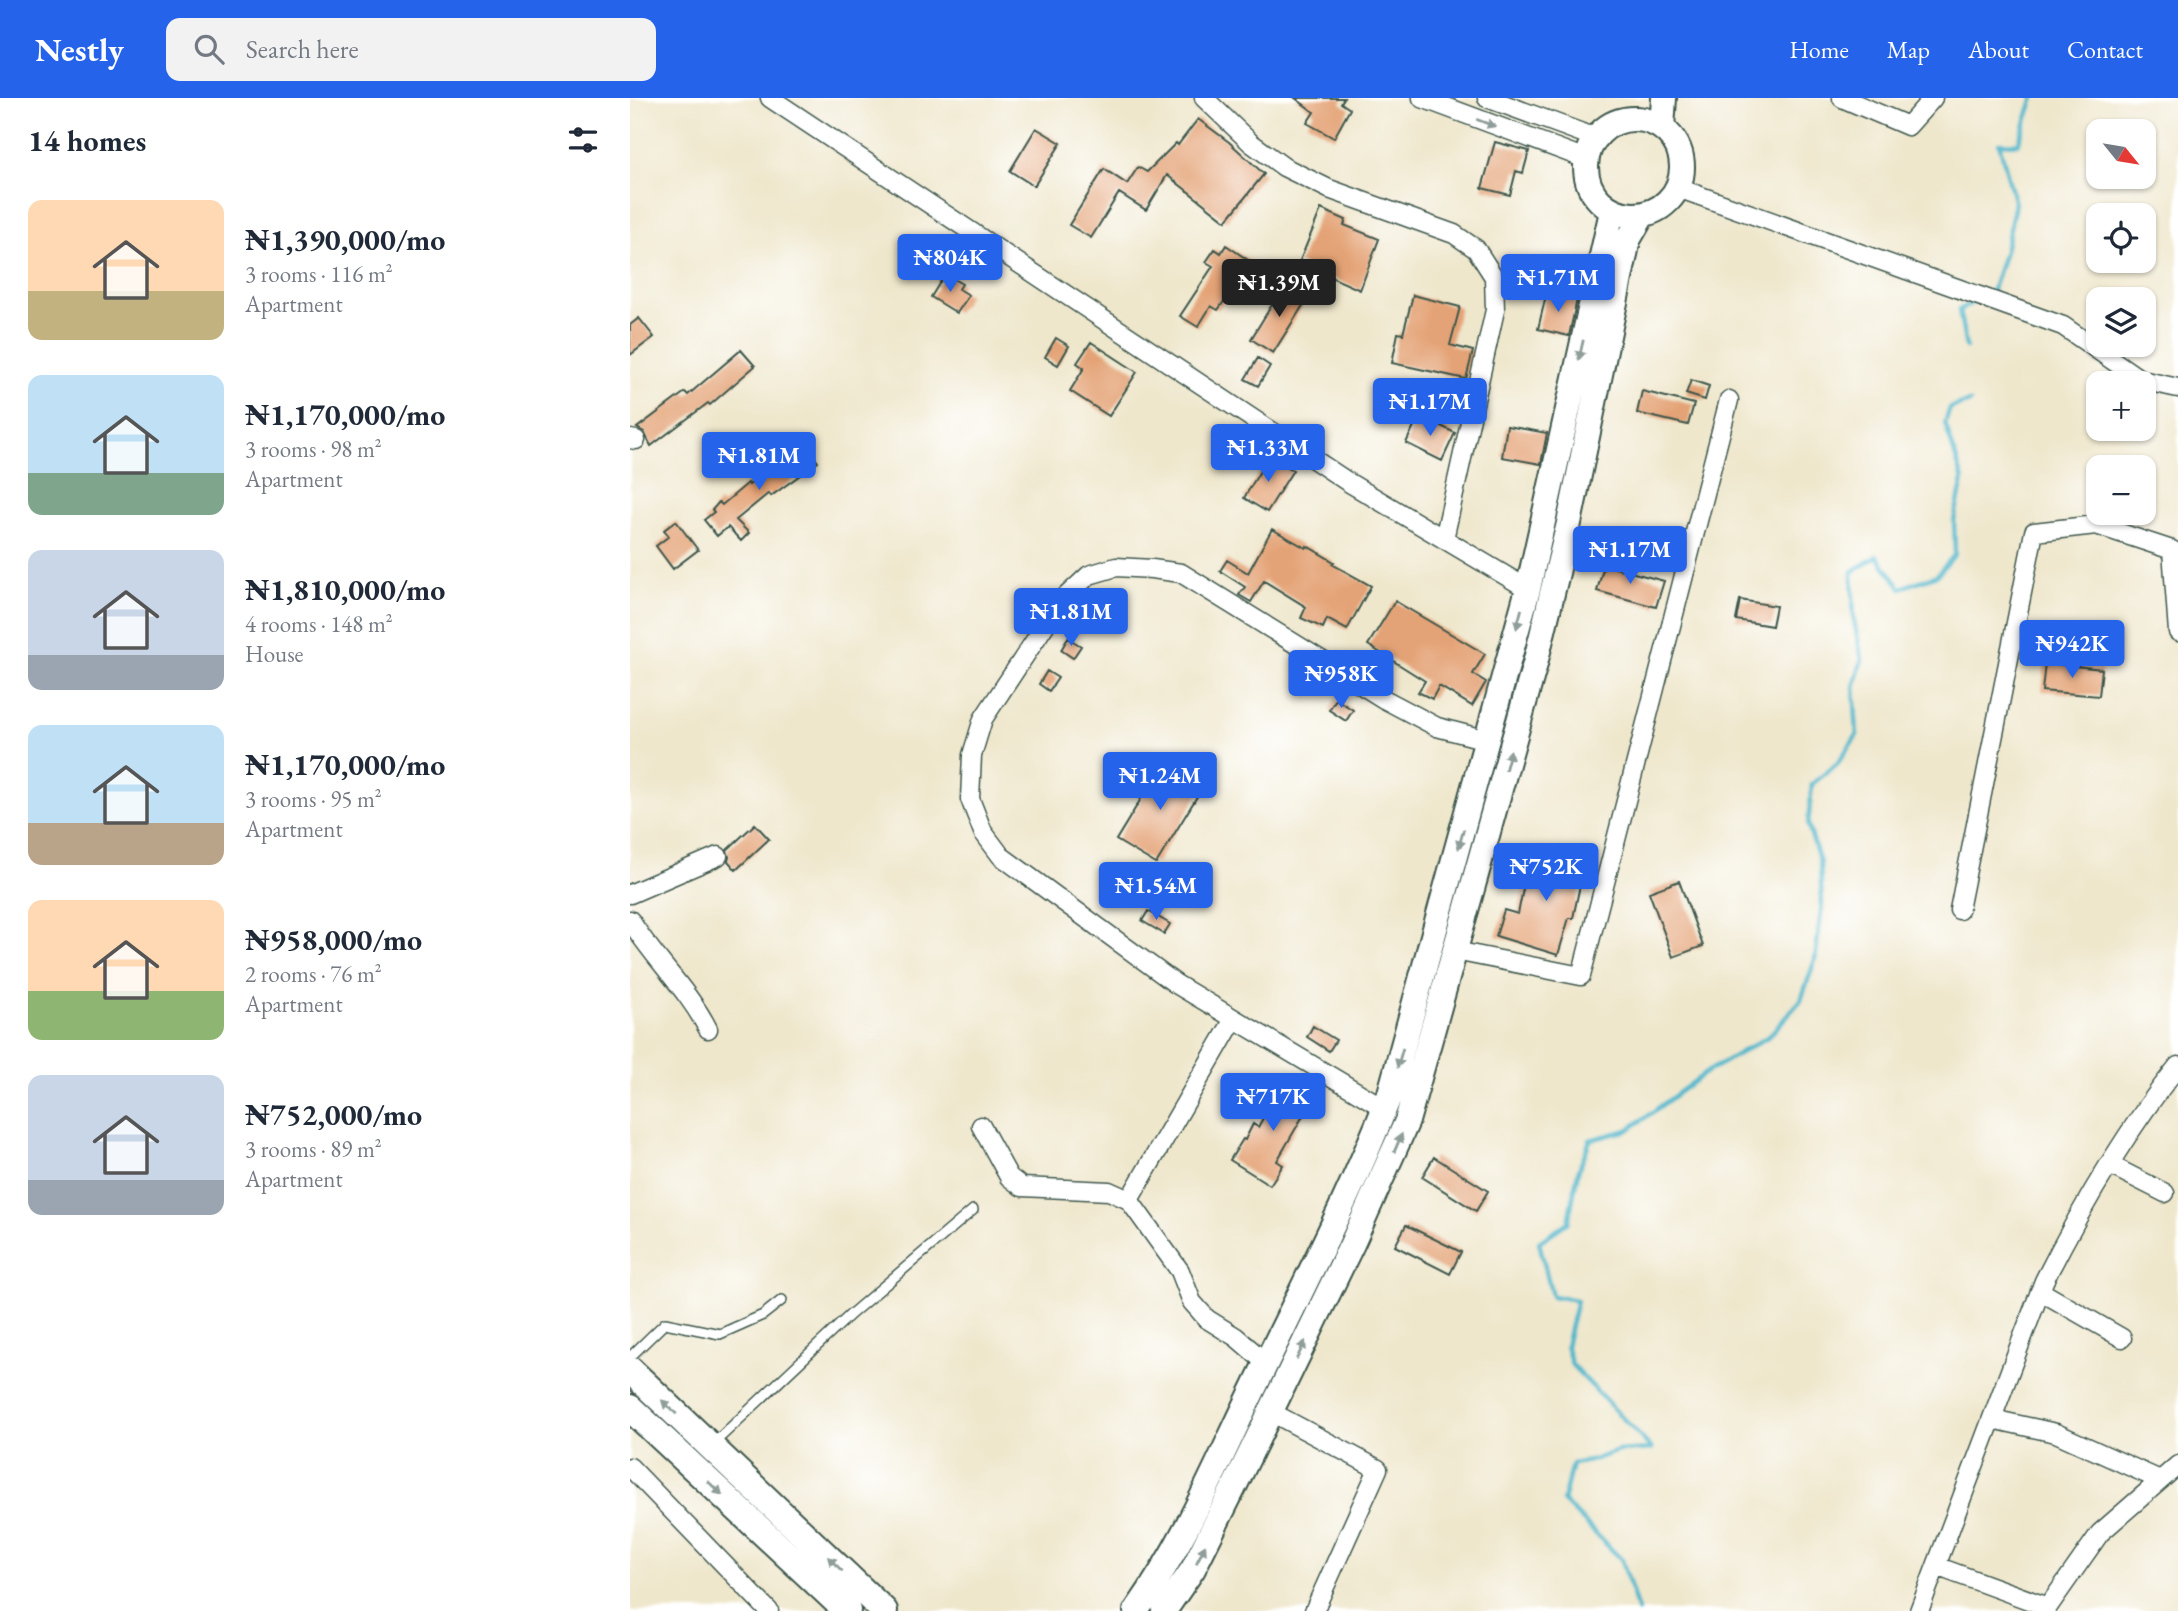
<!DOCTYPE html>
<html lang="en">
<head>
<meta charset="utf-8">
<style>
  :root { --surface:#fff; --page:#f2f2f3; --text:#1f2937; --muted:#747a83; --accent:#2563eb }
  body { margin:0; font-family:"EB Garamond",serif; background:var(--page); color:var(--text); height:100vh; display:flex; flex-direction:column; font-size:26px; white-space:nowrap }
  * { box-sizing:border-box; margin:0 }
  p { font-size:23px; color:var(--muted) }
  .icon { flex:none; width:38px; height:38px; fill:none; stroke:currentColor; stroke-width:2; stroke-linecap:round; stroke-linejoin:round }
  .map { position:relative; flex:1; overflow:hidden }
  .side { display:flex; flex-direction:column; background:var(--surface); width:630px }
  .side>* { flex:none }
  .needle { width:46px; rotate:120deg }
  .buttons { position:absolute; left:1456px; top:21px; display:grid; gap:14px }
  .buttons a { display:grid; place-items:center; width:70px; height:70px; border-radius:14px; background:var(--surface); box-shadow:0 2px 5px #0004; font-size:35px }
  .price { position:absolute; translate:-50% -60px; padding:0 16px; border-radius:7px; background:var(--accent); color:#fff; font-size:23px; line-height:46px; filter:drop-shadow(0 2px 4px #0008) }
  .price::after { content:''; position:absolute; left:50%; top:42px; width:21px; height:16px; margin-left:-10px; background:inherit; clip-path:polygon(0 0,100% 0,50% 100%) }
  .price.active { background:#222; color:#fff }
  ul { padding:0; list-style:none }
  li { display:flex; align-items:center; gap:21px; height:175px; padding:0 28px }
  li span { display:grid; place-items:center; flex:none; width:196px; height:140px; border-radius:14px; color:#555 }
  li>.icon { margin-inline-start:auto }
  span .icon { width:84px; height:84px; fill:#fffc; stroke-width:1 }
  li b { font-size:30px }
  h2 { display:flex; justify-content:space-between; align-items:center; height:84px; padding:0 28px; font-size:30px }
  header { display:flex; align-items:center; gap:42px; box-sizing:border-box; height:98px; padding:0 35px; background:var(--accent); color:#fff }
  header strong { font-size:33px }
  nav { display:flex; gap:38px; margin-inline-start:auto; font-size:24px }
  .search { width:490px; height:63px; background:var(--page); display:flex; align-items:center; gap:18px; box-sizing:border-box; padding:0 24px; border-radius:14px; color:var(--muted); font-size:26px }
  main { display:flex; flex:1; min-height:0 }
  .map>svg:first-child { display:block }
</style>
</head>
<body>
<header>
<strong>Nestly</strong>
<div class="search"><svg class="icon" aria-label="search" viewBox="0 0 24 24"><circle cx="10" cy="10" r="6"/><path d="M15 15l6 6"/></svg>Search here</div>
<nav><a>Home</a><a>Map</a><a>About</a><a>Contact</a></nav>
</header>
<main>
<section class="side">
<h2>14 homes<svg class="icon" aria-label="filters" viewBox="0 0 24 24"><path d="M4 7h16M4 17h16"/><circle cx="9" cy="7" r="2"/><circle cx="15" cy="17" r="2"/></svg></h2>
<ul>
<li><span style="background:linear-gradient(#ffd9b3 65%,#c2b280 0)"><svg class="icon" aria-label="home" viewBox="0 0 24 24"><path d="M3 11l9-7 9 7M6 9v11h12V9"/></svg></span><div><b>₦1,390,000/mo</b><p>3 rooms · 116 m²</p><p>Apartment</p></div></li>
<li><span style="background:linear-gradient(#bfe0f5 70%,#7fa58c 0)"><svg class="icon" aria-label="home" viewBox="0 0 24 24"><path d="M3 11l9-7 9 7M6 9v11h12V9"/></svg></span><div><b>₦1,170,000/mo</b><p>3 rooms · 98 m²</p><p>Apartment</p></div></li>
<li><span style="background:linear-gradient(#c9d6e8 75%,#9aa5b1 0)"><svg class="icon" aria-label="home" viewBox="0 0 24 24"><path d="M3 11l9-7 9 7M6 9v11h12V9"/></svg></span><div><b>₦1,810,000/mo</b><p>4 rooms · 148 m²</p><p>House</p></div></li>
<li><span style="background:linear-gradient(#bfe0f5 70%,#b9a48a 0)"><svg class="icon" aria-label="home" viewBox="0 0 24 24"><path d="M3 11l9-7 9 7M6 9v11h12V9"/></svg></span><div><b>₦1,170,000/mo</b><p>3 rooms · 95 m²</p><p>Apartment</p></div></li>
<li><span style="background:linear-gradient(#ffd9b3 65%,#8fb573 0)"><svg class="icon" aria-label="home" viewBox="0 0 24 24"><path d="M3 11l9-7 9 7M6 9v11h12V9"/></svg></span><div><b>₦958,000/mo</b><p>2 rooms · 76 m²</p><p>Apartment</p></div></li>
<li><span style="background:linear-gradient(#c9d6e8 75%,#9aa5b1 0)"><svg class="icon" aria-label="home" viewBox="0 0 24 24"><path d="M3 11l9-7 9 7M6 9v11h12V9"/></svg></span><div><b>₦752,000/mo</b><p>3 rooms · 89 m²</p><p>Apartment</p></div></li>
</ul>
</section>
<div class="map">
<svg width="1548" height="1513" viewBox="0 0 1548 1513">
  <rect width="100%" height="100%" fill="#fff"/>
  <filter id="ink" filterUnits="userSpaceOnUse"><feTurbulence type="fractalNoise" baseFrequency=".0143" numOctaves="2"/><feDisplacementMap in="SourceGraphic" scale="14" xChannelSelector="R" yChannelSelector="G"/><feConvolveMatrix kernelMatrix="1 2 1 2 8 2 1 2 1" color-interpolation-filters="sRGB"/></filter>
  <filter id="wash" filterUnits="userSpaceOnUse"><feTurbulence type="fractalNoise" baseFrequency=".00686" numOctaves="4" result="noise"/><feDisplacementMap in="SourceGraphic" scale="28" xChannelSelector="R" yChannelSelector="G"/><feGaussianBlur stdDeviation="1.57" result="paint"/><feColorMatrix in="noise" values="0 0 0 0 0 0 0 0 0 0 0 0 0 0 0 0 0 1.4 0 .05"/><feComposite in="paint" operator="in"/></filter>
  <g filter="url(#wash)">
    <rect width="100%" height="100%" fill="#efe7cc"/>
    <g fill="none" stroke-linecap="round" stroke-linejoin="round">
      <path stroke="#4db6cb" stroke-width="4.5" d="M 1359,196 L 1362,194 L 1375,153 L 1385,106 L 1369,45 L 1388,46 L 1404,0
        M 1336,249 L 1329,212 L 1345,203
        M 1008,1513 L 992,1462 L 933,1403 L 942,1366 L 960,1363 L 988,1353 L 1022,1351 L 942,1267 L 936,1248 L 947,1202 L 922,1198 L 909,1144 L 938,1124 L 948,1074 L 960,1042 L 998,1032 L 1077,974 L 1139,938 L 1171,902 L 1185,862 L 1192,806 L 1190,764 L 1178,727 L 1182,686 L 1207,666 L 1227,637 L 1224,589 L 1232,561 L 1224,523 L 1222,474 L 1247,458 L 1271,490 L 1307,477 L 1325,456 L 1324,423 L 1333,382 L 1315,325 L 1320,310 L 1340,304"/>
    </g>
    <g id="blocks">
      <path fill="#e4a376" d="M 665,0 L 714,0 L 711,5 L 720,11 L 704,40 L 677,25 L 684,14 Z
        M 568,21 L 599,44 L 634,76 L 596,123 L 537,77 L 516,112 L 489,95 L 461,140 L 439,127 L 474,71 L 497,86 L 508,69 L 517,74 L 546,45 L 548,47 Z
        M 406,30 L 431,45 L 404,88 L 380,73 Z
        M 865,44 L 899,53 L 893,75 L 886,73 L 880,97 L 852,90 Z
        M 691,111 L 716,122 L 714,127 L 749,141 L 730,192 L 669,165 Z
        M 596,147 L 621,164 L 588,212 L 581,208 L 568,229 L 550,218 L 583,168 L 576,164 L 585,151 L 591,155 Z
        M 315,176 L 332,186 L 329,191 L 339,197 L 327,215 L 301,199 Z
        M 654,187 L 677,201 L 643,255 L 621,241 Z
        M 917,193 L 947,201 L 939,238 L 908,231 Z
        M 783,197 L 830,209 L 820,247 L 843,253 L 836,281 L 762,265 L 768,235 L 773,236 Z
        M 9,220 L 24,239 L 0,257 L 0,227 Z
        M 426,240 L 439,248 L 428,267 L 415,259 Z
        M 461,244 L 507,274 L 479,318 L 440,293 L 454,270 L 447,265 Z
        M 111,252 L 125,268 L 80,307 L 78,305 L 21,348 L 14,334 L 7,330 L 55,294 L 58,297 Z
        M 628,260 L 640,268 L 628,288 L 615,281 Z
        M 1061,282 L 1079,288 L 1075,302 L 1056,296 Z
        M 1012,293 L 1064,306 L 1058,327 L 1007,315 Z
        M 789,317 L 825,335 L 812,363 L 776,345 Z
        M 877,328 L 917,335 L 911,366 L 872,359 Z
        M 175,346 L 188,364 L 141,398 L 139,395 L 106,422 L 119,435 L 111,443 L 98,429 L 87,438 L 74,422 L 84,414 L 82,412 L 89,404 L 92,407 L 118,385 L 119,387 Z
        M 639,358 L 663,372 L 637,414 L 614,400 Z
        M 46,423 L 68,452 L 43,471 L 26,448 L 39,438 L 34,432 Z
        M 642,431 L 676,450 L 677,448 L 704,464 L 702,466 L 741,488 L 717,532 L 697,521 L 693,530 L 671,520 L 676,509 L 634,483 L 621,504 L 609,497 L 615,489 L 590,473 L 597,462 L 618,475 Z
        M 974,467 L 1034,483 L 1026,509 L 967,493 Z
        M 1110,502 L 1146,508 L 1142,528 L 1106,522 Z
        M 765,503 L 855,556 L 843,576 L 856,584 L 842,608 L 809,588 L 802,601 L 788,594 L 795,583 L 738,547 Z
        M 438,540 L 451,548 L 443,560 L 431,552 Z
        M 1415,565 L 1472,571 L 1469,598 L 1412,593 Z
        M 417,573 L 428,580 L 419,593 L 409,586 Z
        M 706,601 L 723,612 L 716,623 L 699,612 Z
        M 534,663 L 574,687 L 526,766 L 486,742 Z
        M 125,726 L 139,741 L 106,772 L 98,763 L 99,759 L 97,752 Z
        M 910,749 L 956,759 L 943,820 L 939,820 L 928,857 L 866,838 L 874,812 L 888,816 L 894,786 L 901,788 Z
        M 1049,783 L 1073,848 L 1043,859 L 1019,794 Z
        M 518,813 L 540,826 L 534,836 L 512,823 Z
        M 683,928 L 706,942 L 699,953 L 677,939 Z
        M 655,981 L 685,997 L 647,1063 L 653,1067 L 640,1087 L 600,1062 L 613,1041 L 615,1042 L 623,1026 L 628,1029 Z
        M 804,1059 L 858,1093 L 846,1113 L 792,1079 Z
        M 776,1127 L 831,1154 L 820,1176 L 765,1148 Z"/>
    </g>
  </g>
  <g filter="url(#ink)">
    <use href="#blocks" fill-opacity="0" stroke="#3e564b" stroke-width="2"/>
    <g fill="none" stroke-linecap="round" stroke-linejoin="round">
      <g stroke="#3e564b" stroke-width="12">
        <path id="lane" d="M 0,1259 L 35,1225 L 90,1236 L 133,1217 L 152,1202
          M 82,1347 L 221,1216 L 343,1112"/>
      </g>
      <g stroke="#3e564b" stroke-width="21">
        <path id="street" d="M 140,0 L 718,384 L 898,491
          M 574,0 L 621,45 L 654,69 L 699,91 L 824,136 L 846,151 L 864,179 L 865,212 L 814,441
          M 792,0 L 956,61
          M 857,0 L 966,40
          M 1212,0 L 1278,28 L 1303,0
          M 1048,90 L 1433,228 L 1511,282 L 1548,290
          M 0,341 L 6,342
          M 0,796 L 88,758
          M 1329,812 L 1404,434 L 1466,427 L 1542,452 L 1548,534
          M 0,822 C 24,861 57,890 78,931
          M 825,853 L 951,878 L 1099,302
          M 754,1010 L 546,886 L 371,758 L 353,734 L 340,701 L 342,657 L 353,621 L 431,503 L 459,477 L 486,469 L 522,471 L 551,475 L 754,601 L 807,629 L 857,642
          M 351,1028 L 379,1079 L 392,1089 L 479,1093 L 499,1102 L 550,1173 L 562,1204 L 577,1221 L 606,1239 L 636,1265
          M 1480,1067 L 1535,1095
          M 499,1102 L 604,921
          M 1410,1193 L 1492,1240
          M 641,1314 L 748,1371 L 684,1513
          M 1362,1321 L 1426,1335 L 1530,1382
          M 0,1369 L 139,1513
          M 1306,1468 L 1418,1509 L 1470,1435 L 1548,1367
          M 1289,1513 L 1414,1183 C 1452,1108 1495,1034 1548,968"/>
      </g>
      <g stroke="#3e564b" stroke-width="28">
        <path id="secondary" d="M956 69a48 48 0 1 1 96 0a48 48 0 1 1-96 0Z
          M 1032,30 L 1034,0
          M 506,1513 C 555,1444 588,1364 625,1288 C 671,1192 720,1098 759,999 L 898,491 L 982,113
          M 534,1513 L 563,1471 L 605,1387 L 722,1146 L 777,1023 L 905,566 L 939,425 L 998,142 L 1012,118"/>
      </g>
      <g stroke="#3e564b" stroke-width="30">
        <path id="primary" d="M 0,1272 L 254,1513
          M 0,1310 L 217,1513"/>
      </g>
      <use href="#lane" stroke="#fff" stroke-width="9"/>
      <use href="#street" stroke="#fff" stroke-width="18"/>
      <use href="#secondary" stroke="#fff" stroke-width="24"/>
      <use href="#primary" stroke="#fff" stroke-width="26"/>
    </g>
    <defs><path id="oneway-solid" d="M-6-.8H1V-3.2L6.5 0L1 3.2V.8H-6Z" transform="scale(1.75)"/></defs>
    <g fill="#8f9e9a">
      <use href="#oneway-solid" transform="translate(856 25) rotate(21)"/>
      <use href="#oneway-solid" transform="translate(951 252) rotate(103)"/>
      <use href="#oneway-solid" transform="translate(889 521) rotate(105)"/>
      <use href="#oneway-solid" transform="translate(878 662) rotate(-75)"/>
      <use href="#oneway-solid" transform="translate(831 741) rotate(105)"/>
      <use href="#oneway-solid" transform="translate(770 960) rotate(106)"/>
      <use href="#oneway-solid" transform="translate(768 1045) rotate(-67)"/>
      <use href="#oneway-solid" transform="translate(671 1252) rotate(-64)"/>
      <use href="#oneway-solid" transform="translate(39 1309) rotate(-137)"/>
      <use href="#oneway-solid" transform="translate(85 1390) rotate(43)"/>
      <use href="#oneway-solid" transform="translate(571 1456) rotate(-63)"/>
      <use href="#oneway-solid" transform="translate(205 1466) rotate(-136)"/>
    </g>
  </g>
</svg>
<div class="buttons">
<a><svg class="needle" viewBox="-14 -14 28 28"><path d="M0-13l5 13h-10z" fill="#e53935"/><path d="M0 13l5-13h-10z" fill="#747a83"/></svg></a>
<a><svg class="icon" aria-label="locate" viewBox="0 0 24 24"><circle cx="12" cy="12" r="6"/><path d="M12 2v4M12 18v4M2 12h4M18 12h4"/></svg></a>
<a><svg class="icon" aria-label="layers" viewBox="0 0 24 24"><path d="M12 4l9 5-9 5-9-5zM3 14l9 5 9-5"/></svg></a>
<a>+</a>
<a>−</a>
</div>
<b class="price" style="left:320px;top:196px">₦804K</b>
<b class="price" style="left:928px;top:216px">₦1.71M</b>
<b class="price active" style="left:649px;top:221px">₦1.39M</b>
<b class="price" style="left:800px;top:340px">₦1.17M</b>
<b class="price" style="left:638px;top:386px">₦1.33M</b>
<b class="price" style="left:129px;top:394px">₦1.81M</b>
<b class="price" style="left:1000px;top:488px">₦1.17M</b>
<b class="price" style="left:441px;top:550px">₦1.81M</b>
<b class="price" style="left:1442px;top:582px">₦942K</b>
<b class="price" style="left:711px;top:612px">₦958K</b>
<b class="price" style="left:530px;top:714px">₦1.24M</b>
<b class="price" style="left:916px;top:805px">₦752K</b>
<b class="price" style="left:526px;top:824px">₦1.54M</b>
<b class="price" style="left:643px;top:1035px">₦717K</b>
</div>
</main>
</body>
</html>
